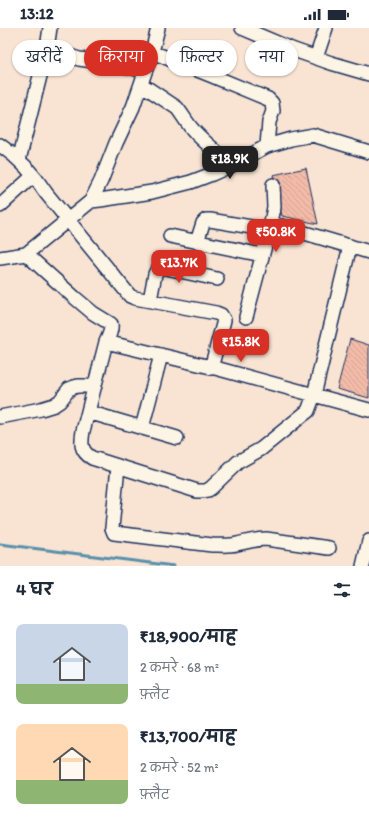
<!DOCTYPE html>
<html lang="hi">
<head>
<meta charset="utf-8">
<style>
  :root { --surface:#fff; --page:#f6f6f7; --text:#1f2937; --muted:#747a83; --accent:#d93025 }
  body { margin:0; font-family:Itim,"Playpen Sans Deva",sans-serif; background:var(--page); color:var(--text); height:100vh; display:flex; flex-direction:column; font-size:15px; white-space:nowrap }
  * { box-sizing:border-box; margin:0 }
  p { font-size:13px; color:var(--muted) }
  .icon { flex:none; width:22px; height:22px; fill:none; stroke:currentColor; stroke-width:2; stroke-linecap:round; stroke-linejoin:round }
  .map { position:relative; height:538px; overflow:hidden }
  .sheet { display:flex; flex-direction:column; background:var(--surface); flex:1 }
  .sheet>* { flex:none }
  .hud { position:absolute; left:12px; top:12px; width:345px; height:36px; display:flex; gap:8px }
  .price { position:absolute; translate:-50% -34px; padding:0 9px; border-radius:8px; background:var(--accent); color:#fff; font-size:13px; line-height:26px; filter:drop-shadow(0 1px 2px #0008) }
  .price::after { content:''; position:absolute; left:50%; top:24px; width:12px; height:9px; margin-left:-6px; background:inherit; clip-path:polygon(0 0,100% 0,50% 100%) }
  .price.on { background:#222; color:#fff }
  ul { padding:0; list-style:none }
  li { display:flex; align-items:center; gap:12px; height:100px; padding:0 16px }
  li span { display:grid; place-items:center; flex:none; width:112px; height:80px; border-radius:8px; color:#555 }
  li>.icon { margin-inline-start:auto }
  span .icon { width:48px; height:48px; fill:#fffc; stroke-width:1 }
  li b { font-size:17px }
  h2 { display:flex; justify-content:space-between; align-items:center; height:48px; padding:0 16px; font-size:17px }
  .chip { padding:0 14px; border-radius:18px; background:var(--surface); box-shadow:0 1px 3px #0004; font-size:14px; line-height:36px }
  .chip.on { background:var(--accent); color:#fff }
  .status { display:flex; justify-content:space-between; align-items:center; height:28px; padding:0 20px; background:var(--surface); direction:ltr }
  .status svg { height:11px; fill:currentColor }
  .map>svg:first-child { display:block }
</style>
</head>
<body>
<div class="status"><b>13:12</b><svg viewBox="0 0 49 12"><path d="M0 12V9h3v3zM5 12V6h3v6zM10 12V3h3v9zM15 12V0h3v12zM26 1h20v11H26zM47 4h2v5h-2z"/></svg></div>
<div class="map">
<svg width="369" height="538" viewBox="0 0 369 538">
  <defs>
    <pattern id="building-back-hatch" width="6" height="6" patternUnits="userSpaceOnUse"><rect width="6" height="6" fill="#f3bba8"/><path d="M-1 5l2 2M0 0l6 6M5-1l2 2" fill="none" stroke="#d0a193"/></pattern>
  </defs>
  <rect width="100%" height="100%" fill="#f9e4d3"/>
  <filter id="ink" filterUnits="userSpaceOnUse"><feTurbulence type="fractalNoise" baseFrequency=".025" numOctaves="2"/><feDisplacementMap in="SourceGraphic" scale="8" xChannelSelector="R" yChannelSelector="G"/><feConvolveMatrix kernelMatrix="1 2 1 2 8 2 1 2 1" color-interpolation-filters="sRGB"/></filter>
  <g filter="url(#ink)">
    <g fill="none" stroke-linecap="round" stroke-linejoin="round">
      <path stroke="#588fab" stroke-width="3" d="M 0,516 L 174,538"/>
    </g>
    <path fill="url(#building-back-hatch)" stroke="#1b2f5e" d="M 306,140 L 318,196 L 282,188 L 273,147 Z
      M 350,311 L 369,317 L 369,370 L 337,361 Z"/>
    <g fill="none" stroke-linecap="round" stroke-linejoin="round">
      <g stroke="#1b2f5e" stroke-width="16">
        <path id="minor" d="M 242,0 L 294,22 L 331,35 L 369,46
          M 47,20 L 79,31 L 115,36 L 145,43
          M 152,24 L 210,47 L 268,71 L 272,75 L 273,83 L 269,94 L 267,118
          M 316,30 L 326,0
          M 141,56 L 177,80 C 183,87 187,96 194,103 C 205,115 219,126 232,137
          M 0,117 C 19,130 34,146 46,165 L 130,268 L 135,270 L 216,285 L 221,287 L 224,292 L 223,296 L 211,340
          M 19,132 L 47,20 L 50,0
          M 91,173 L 100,172 L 152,164 L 191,154 L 212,146 L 232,137 L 267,118 L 291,111 L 313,107 L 369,124
          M 0,178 L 33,148
          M 271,195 L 369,224
          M 170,208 L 262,227
          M 197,214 L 203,195 L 206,192 L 210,192 L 269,202
          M 26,226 L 74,269 L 93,285 L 111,296 C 112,302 109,308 106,314 L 83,403 C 81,415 80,423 92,430 L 197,463 L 203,463 L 208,462 L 211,460 L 238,434 L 261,421 L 304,386 L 308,383 L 314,367 L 350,218
          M 0,230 L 26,226 L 91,173 L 101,153 L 116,115 L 133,79 L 152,24 L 158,0
          M 150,272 L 155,246 C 157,241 161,239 166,240 L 217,251
          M 246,289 L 271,195 L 274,179 L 273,157
          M 106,314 L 219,341 L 369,382
          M 88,384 L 177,410
          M 0,389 L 41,381 L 54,377 L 60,373 L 69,361 L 74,359 L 78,358 L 95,358
          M 142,400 L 161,327
          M 118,438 L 112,500 L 114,505 L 212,517 C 220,517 229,518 237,516 C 247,514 256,511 266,511 L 329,520
          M 363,538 L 369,513"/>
      </g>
      <use href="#minor" stroke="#fcf5e5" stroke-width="13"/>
    </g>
  </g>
</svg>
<b class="price on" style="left:230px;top:152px">₹18.9K</b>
<b class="price" style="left:276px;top:225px">₹50.8K</b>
<b class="price" style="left:179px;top:256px">₹13.7K</b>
<b class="price" style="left:241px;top:335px">₹15.8K</b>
<div class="hud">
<a class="chip">खरीदें</a>
<a class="chip on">किराया</a>
<a class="chip">फ़िल्टर</a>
<a class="chip">नया</a>
</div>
</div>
<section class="sheet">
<h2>4 घर<svg class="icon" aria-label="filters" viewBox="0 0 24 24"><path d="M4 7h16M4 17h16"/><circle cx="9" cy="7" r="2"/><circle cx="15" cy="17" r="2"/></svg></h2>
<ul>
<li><span style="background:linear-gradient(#c9d6e8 75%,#8fb573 0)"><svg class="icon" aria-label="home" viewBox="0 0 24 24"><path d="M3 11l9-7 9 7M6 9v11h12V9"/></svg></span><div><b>₹18,900/माह</b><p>2 कमरे · 68 m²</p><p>फ़्लैट</p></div></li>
<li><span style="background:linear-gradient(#ffd9b3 70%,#8fb573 0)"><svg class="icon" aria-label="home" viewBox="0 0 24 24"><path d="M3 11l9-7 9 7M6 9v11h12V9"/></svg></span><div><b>₹13,700/माह</b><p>2 कमरे · 52 m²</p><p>फ़्लैट</p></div></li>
</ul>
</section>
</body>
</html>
